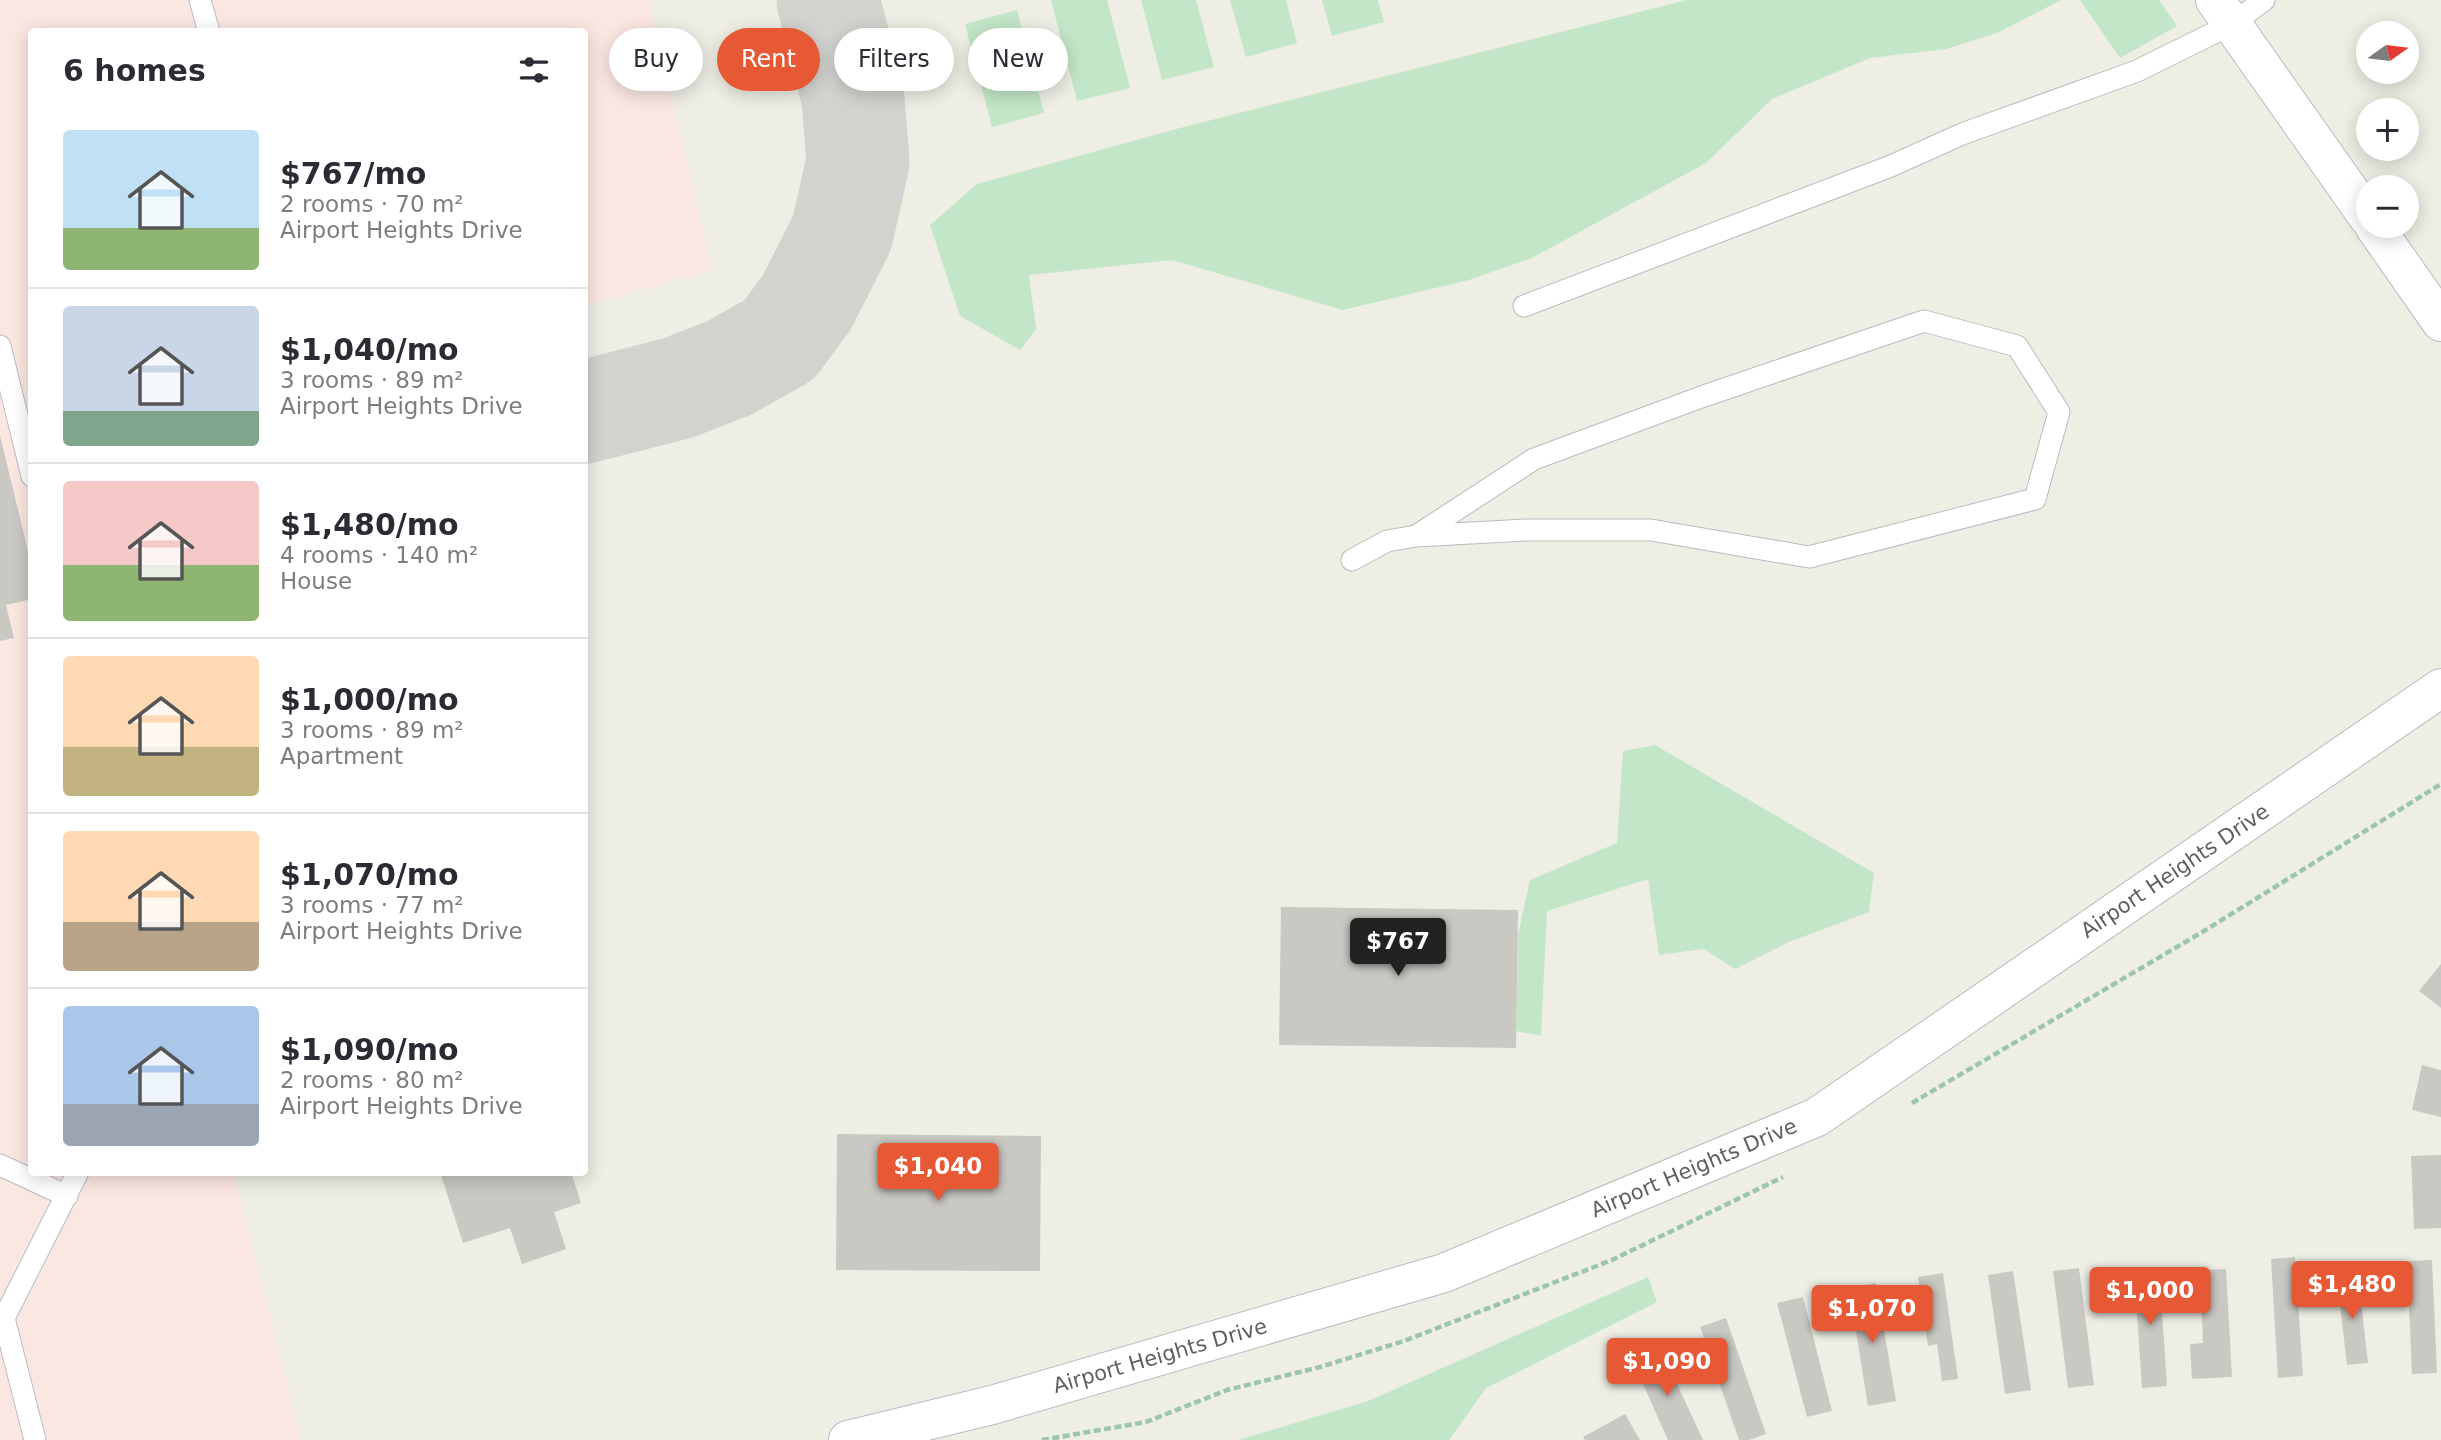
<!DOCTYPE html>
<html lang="en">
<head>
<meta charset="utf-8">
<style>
  :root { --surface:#fff; --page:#f7f7f7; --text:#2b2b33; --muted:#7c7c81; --line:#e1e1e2; --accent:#e65934 }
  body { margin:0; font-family:"DejaVu Sans",sans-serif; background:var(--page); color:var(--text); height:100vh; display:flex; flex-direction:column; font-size:26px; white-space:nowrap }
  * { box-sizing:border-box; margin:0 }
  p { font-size:23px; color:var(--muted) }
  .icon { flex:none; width:38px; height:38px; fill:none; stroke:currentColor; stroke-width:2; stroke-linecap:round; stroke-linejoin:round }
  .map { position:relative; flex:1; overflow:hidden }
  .drawer { position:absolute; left:28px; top:28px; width:560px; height:1148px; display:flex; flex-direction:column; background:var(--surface); border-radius:7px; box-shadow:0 4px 18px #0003 }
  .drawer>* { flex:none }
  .guide { position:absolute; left:609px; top:28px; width:665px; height:63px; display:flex; gap:14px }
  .needle { width:46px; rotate:76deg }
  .controls { position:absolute; left:2356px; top:21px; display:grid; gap:14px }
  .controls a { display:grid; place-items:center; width:63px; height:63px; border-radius:50%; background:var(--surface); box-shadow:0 4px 18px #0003; font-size:35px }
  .price { position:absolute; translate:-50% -60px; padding:0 16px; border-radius:7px; background:var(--accent); color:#fff; font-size:23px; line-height:46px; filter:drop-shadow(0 2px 4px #0008) }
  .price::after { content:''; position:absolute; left:50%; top:42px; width:21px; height:16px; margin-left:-10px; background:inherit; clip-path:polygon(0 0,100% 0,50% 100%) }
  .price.current { background:#222; color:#fff }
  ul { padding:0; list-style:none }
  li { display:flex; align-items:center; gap:21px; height:175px; padding:0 35px }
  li+li { border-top:2px solid var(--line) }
  li span { display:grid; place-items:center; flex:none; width:196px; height:140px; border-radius:7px; color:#555 }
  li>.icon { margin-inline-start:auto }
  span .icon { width:84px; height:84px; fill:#fffc; stroke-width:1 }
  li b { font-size:30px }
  h2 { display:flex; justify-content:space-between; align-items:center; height:84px; padding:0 35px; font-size:30px }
  .chip { padding:0 24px; border-radius:32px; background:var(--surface); box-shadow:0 4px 18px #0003; font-size:24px; line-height:63px }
  .chip.current { background:var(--accent); color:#fff }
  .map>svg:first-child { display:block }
</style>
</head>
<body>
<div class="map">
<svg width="2441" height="1440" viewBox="0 0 2441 1440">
  <rect width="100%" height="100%" fill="#efeee5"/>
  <path fill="#fbe7e2" d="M 0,0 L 649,0 L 712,270 L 585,305 L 584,32 L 32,32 L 32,1172 L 234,1173 L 301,1440 L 0,1440 Z"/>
  <path fill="#c2e6c7" d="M 1051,0 L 1107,0 L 1130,88 L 1077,101 Z
    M 1141,0 L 1196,0 L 1214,67 L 1162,80 Z
    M 1230,0 L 1286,0 L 1297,43 L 1246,57 Z
    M 1322,0 L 1378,0 L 1384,22 L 1332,36 Z
    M 1687,0 L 2061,0 L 1997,33 L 1946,49 L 1870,58 L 1772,99 L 1706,163 L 1532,258 L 1469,280 L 1343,310 L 1172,260 L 1029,275 L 1036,329 L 1020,350 L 960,316 L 930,225 L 977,184 L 1180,128 Z
    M 2080,0 L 2159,0 L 2177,26 L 2120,58 Z
    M 1017,10 L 1044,113 L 992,127 L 965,24 Z
    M 1655,745 L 1874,873 L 1869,912 L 1789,942 L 1735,969 L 1704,949 L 1659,955 L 1648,879 L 1547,911 L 1541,1036 L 1516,1031 L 1518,935 L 1530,880 L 1617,843 L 1623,751 Z
    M 1648,1277 L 1657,1302 L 1486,1388 L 1449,1440 L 1238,1440 L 1368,1401 Z"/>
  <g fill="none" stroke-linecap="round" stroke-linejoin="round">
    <path stroke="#d2d2ce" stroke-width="103" d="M 584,412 L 678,388 L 729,368 L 779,340 L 807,302 L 842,233 L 858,162 L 853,98 L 828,0"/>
  </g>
  <path fill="#cac8c2" d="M 0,436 L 32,567 L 32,599 L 6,605 L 14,638 L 0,641 Z
    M 1281,907 L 1518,910 L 1516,1048 L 1279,1045 Z
    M 2441,964 L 2441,1008 L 2419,991 Z
    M 2422,1065 L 2441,1070 L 2441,1117 L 2412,1110 Z
    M 837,1134 L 1041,1136 L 1040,1271 L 836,1270 Z
    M 2441,1155 L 2441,1228 L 2414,1229 L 2411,1156 Z
    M 440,1172 L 571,1172 L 581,1203 L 554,1212 L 566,1249 L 522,1264 L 510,1228 L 463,1243 Z
    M 2295,1257 L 2303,1376 L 2278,1378 L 2271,1259 Z
    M 2432,1260 L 2437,1373 L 2412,1374 L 2407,1261 Z
    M 2159,1267 L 2167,1386 L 2142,1388 L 2134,1269 Z
    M 2079,1268 L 2094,1385 L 2068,1388 L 2053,1271 Z
    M 2226,1269 L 2232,1377 L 2192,1379 L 2190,1344 L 2203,1343 L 2200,1270 Z
    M 2013,1271 L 2031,1390 L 2005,1394 L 1988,1275 Z
    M 1943,1273 L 1958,1379 L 1942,1381 L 1937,1344 L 1928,1346 L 1918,1277 Z
    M 2358,1277 L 2368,1363 L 2347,1365 L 2337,1279 Z
    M 1876,1283 L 1896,1401 L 1868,1406 L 1849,1288 Z
    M 1803,1297 L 1832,1411 L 1807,1417 L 1777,1303 Z
    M 1726,1318 L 1766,1434 L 1749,1440 L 1739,1440 L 1700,1327 Z
    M 1661,1349 L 1703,1440 L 1668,1440 L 1633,1362 Z
    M 1625,1414 L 1640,1440 L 1585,1440 L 1583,1437 Z"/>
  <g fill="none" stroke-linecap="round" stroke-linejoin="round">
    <g stroke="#babbc0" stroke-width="23">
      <path id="service" d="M 200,0 L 209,32
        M 1524,306 L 1891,166 L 1962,134 L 2137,71 L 2232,24 L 2264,0
        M 0,346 L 32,476
        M 1352,560 L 1387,541 L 1416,536 L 1526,530 L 1651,530 L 1809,557 L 2035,499 L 2059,412 L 2017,346 L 1924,321 L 1704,396 L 1534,459 L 1416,536
        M 0,1165 L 67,1196
        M 4,1318 L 35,1440
        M 0,1321 L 4,1318 L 78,1172"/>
    </g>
    <g stroke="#babbc0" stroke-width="40">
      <path id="minor" d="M 2215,0 L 2368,217
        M 2374,226 L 2441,322"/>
    </g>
    <g stroke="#babbc0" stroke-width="40">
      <path id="tertiary" d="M 848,1440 L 992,1405 L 1444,1273 L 1817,1117 L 2441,688"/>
    </g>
    <path stroke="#9bc6ad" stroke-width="4.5" stroke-dasharray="7 3.5" stroke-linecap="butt" d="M 1912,1103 L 2204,931 L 2441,784
      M 1042,1440 L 1146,1422 L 1227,1390 L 1320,1367 L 1404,1341 L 1612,1260 L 1783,1177"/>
    <use href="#service" stroke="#fff" stroke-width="21"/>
    <use href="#minor" stroke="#fff" stroke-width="38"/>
    <use href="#tertiary" stroke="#fff" stroke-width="38"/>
  </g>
  <g text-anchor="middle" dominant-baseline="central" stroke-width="7" stroke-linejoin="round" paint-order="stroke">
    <g font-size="21" fill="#5d5f65" stroke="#fff">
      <text transform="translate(2175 871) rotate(-34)">Airport Heights Drive</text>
      <text transform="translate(1694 1168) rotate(-23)">Airport Heights Drive</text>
      <text transform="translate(1160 1356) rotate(-16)">Airport Heights Drive</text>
    </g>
  </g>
</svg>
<div class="controls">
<a><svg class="needle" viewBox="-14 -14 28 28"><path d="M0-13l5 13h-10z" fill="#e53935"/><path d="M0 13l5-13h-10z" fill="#7c7c81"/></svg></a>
<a>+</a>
<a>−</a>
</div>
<b class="price current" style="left:1398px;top:978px">$767</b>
<b class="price" style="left:938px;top:1203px">$1,040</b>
<b class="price" style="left:2352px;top:1321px">$1,480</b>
<b class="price" style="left:2150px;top:1327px">$1,000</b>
<b class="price" style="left:1872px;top:1345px">$1,070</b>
<b class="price" style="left:1667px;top:1398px">$1,090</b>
<div class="guide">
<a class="chip">Buy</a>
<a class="chip current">Rent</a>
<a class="chip">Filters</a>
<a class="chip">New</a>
</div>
<section class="drawer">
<h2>6 homes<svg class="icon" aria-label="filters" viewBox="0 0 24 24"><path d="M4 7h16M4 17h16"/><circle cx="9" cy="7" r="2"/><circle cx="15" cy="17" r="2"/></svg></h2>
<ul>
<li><span style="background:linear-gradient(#bfe0f5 70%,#8fb573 0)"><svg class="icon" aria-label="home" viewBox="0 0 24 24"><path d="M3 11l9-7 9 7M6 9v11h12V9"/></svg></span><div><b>$767/mo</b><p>2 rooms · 70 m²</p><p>Airport Heights Drive</p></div></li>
<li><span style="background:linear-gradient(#c9d6e8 75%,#7fa58c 0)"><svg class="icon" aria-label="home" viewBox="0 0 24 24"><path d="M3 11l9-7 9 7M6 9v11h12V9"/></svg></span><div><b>$1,040/mo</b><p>3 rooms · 89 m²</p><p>Airport Heights Drive</p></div></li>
<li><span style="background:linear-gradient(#f6c9c9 60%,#8fb573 0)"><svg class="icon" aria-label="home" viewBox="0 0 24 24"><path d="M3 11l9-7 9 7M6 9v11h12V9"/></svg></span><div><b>$1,480/mo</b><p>4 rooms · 140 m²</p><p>House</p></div></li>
<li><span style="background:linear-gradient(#ffd9b3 65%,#c2b280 0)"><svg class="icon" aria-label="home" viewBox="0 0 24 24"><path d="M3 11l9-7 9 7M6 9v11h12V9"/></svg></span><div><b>$1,000/mo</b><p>3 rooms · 89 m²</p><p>Apartment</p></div></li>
<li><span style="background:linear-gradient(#ffd9b3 65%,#b9a48a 0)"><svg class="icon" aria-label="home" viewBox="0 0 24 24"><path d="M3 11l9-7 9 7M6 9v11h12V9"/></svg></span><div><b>$1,070/mo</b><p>3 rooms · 77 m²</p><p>Airport Heights Drive</p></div></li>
<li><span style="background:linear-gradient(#a9c7e8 70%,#9aa5b1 0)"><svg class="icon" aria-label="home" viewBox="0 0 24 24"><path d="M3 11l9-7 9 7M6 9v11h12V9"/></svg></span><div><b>$1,090/mo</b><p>2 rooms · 80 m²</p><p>Airport Heights Drive</p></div></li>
</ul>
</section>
</div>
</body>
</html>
